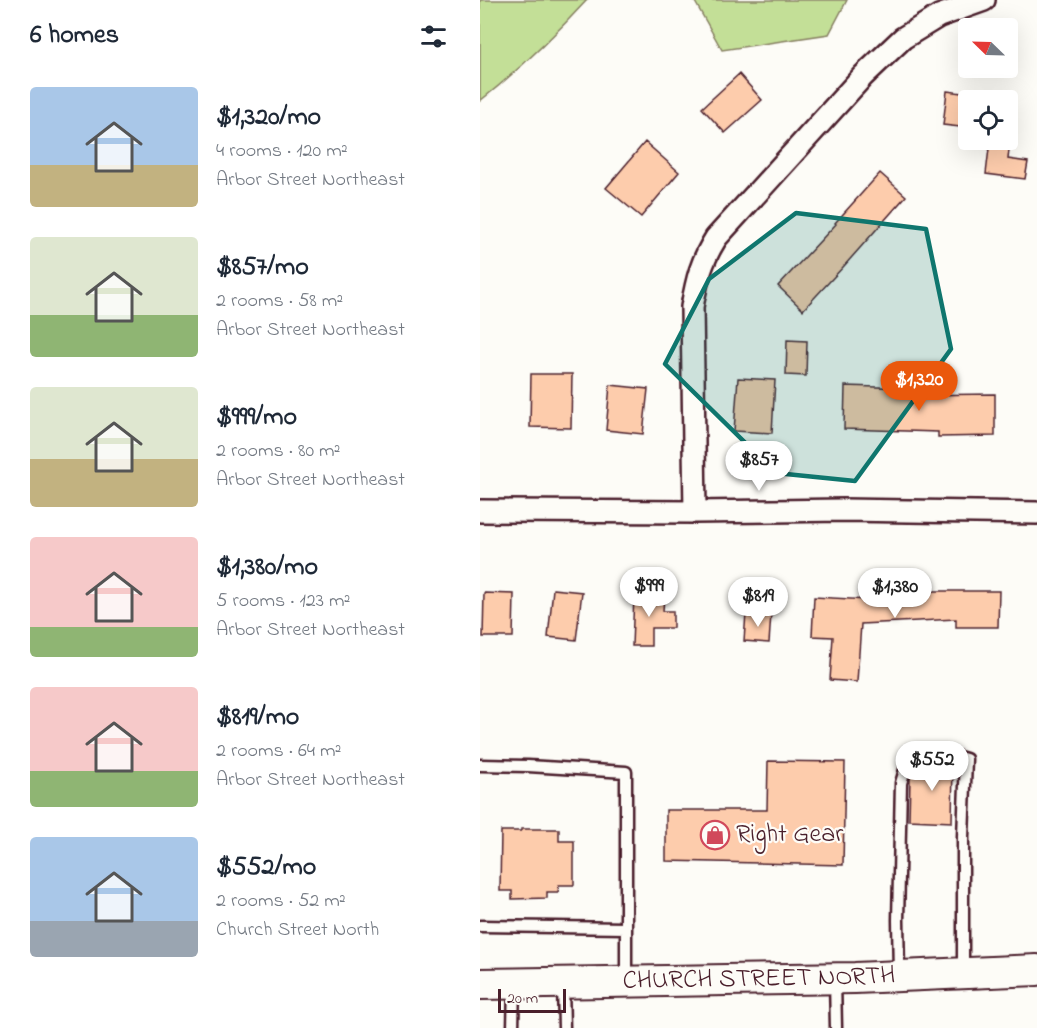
<!DOCTYPE html>
<html lang="en">
<head>
<meta charset="utf-8">
<style>
  :root { --surface:#fff; --page:#f2f2f3; --text:#1f2937; --muted:#747a83; --accent:#ea580c }
  body { margin:0; font-family:"Indie Flower",sans-serif; background:var(--page); color:var(--text); height:100vh; display:flex; flex-direction:column; font-size:22px; white-space:nowrap }
  * { box-sizing:border-box; margin:0 }
  p { font-size:20px; color:var(--muted) }
  .icon { flex:none; width:33px; height:33px; fill:none; stroke:currentColor; stroke-width:2; stroke-linecap:round; stroke-linejoin:round }
  .map { position:relative; flex:1; overflow:hidden }
  .drawer { display:flex; flex-direction:column; background:var(--surface); width:480px }
  .drawer>* { flex:none }
  .needle { width:39px; rotate:293deg }
  .controls { position:absolute; left:478px; top:18px; display:grid; gap:12px }
  .controls a { display:grid; place-items:center; width:60px; height:60px; border-radius:6px; background:var(--surface); box-shadow:0 6px 24px #0002; font-size:30px }
  .scale { position:absolute; left:18px; bottom:15px; width:68px; box-sizing:border-box; padding-left:6px; border:3px solid #4a1f2b; border-top:0; font-size:16px; line-height:21px; white-space:nowrap; color:#4a1f2b; -webkit-text-stroke:4px #fdfcf7; paint-order:stroke }
  .price { position:absolute; translate:-50% -51px; padding:0 14px; border-radius:21px; background:#fff; color:#222; font-size:20px; line-height:39px; filter:drop-shadow(0 2px 3px #0008) }
  .price::after { content:''; position:absolute; left:50%; top:36px; width:18px; height:14px; margin-left:-9px; background:inherit; clip-path:polygon(0 0,100% 0,50% 100%) }
  .price.current { background:var(--accent); color:#fff }
  ul { padding:0; list-style:none }
  li { display:flex; align-items:center; gap:18px; height:150px; padding:0 30px }
  li span { display:grid; place-items:center; flex:none; width:168px; height:120px; border-radius:6px; color:#555 }
  li>.icon { margin-inline-start:auto }
  span .icon { width:72px; height:72px; fill:#fffc; stroke-width:1 }
  li b { font-size:26px }
  h2 { display:flex; justify-content:space-between; align-items:center; height:72px; padding:0 30px; font-size:26px }
  main { display:flex; flex:1; min-height:0 }
  .map>svg:first-child { display:block }
</style>
</head>
<body>
<main>
<section class="drawer">
<h2>6 homes<svg class="icon" aria-label="filters" viewBox="0 0 24 24"><path d="M4 7h16M4 17h16"/><circle cx="9" cy="7" r="2"/><circle cx="15" cy="17" r="2"/></svg></h2>
<ul>
<li><span style="background:linear-gradient(#a9c7e8 65%,#c2b280 0)"><svg class="icon" aria-label="home" viewBox="0 0 24 24"><path d="M3 11l9-7 9 7M6 9v11h12V9"/></svg></span><div><b>$1,320/mo</b><p>4 rooms · 120 m²</p><p>Arbor Street Northeast</p></div></li>
<li><span style="background:linear-gradient(#dfe7d0 65%,#8fb573 0)"><svg class="icon" aria-label="home" viewBox="0 0 24 24"><path d="M3 11l9-7 9 7M6 9v11h12V9"/></svg></span><div><b>$857/mo</b><p>2 rooms · 58 m²</p><p>Arbor Street Northeast</p></div></li>
<li><span style="background:linear-gradient(#dfe7d0 60%,#c2b280 0)"><svg class="icon" aria-label="home" viewBox="0 0 24 24"><path d="M3 11l9-7 9 7M6 9v11h12V9"/></svg></span><div><b>$999/mo</b><p>2 rooms · 80 m²</p><p>Arbor Street Northeast</p></div></li>
<li><span style="background:linear-gradient(#f6c9c9 75%,#8fb573 0)"><svg class="icon" aria-label="home" viewBox="0 0 24 24"><path d="M3 11l9-7 9 7M6 9v11h12V9"/></svg></span><div><b>$1,380/mo</b><p>5 rooms · 123 m²</p><p>Arbor Street Northeast</p></div></li>
<li><span style="background:linear-gradient(#f6c9c9 70%,#8fb573 0)"><svg class="icon" aria-label="home" viewBox="0 0 24 24"><path d="M3 11l9-7 9 7M6 9v11h12V9"/></svg></span><div><b>$819/mo</b><p>2 rooms · 64 m²</p><p>Arbor Street Northeast</p></div></li>
<li><span style="background:linear-gradient(#a9c7e8 70%,#9aa5b1 0)"><svg class="icon" aria-label="home" viewBox="0 0 24 24"><path d="M3 11l9-7 9 7M6 9v11h12V9"/></svg></span><div><b>$552/mo</b><p>2 rooms · 52 m²</p><p>Church Street North</p></div></li>
</ul>
</section>
<div class="map">
<svg width="557" height="1028" viewBox="0 0 557 1028">
  <rect width="100%" height="100%" fill="#fdfcf7"/>
  <filter id="ink" filterUnits="userSpaceOnUse"><feTurbulence type="fractalNoise" baseFrequency=".0167" numOctaves="2"/><feDisplacementMap in="SourceGraphic" scale="12" xChannelSelector="R" yChannelSelector="G"/><feConvolveMatrix kernelMatrix="1 2 1 2 8 2 1 2 1" color-interpolation-filters="sRGB"/></filter>
  <g filter="url(#ink)">
    <path fill="#c3df97" stroke="#867f61" stroke-width="1.5" d="M 0,0 L 107,0 C 74,36 38,71 0,101 Z
      M 214,0 L 367,0 L 349,34 L 242,50 Z"/>
    <path fill="#fdccac" stroke="#4a1f2b" stroke-width="1.5" d="M 259,74 L 282,100 L 245,133 L 222,108 Z
      M 467,91 L 489,94 L 489,128 L 463,125 Z
      M 510,140 L 530,140 L 528,159 L 548,162 L 545,179 L 506,174 Z
      M 165,142 L 199,172 L 161,217 L 126,188 Z
      M 400,173 L 426,196 L 364,266 L 323,310 L 298,286 L 356,224 L 355,223 Z
      M 307,340 L 327,341 L 326,376 L 306,375 Z
      M 51,374 L 92,374 L 91,428 L 50,427 Z
      M 258,378 L 295,380 L 292,433 L 254,431 Z
      M 130,385 L 168,389 L 163,434 L 126,430 Z
      M 365,386 L 429,388 L 429,395 L 515,394 L 515,436 L 458,437 L 458,432 L 364,429 Z
      M 73,589 L 102,592 L 96,640 L 68,637 Z
      M 449,590 L 449,591 L 519,591 L 518,627 L 476,627 L 476,619 L 381,624 L 377,682 L 350,680 L 353,637 L 332,636 L 334,597 L 407,601 L 407,591 Z
      M 4,593 L 34,594 L 33,637 L 3,637 Z
      M 154,595 L 184,596 L 183,611 L 193,611 L 193,628 L 171,628 L 171,646 L 152,646 Z
      M 266,613 L 291,614 L 289,643 L 264,641 Z
      M 288,761 L 365,762 L 363,865 L 186,861 L 186,810 L 287,810 Z
      M 467,762 L 473,763 L 472,822 L 429,820 L 430,778 L 435,764 Z
      M 41,829 L 79,829 L 79,841 L 94,841 L 94,885 L 79,885 L 78,892 L 67,892 L 67,898 L 32,899 L 32,891 L 20,891 L 21,831 L 41,831 Z"/>
    <g fill="none" stroke-linecap="round" stroke-linejoin="round">
      <g stroke="#4a1f2b" stroke-width="15">
        <path id="service" d="M 0,765 L 48,766 L 146,772 L 146,980
          M 0,926 L 146,928
          M 419,975 L 418,920 L 421,783 L 429,757 L 468,754 L 486,759 L 483,837 L 483,973
          M 355,979 L 356,1028
          M 83,984 L 84,1028
          M 33,1028 L 34,986"/>
      </g>
      <g stroke="#4a1f2b" stroke-width="26">
        <path id="minor" d="M 0,511 L 215,512 L 363,510 L 557,513
          M 215,512 L 212,307 C 217,279 221,262 236,238 L 383,76 L 423,38 L 459,16 L 504,0"/>
      </g>
      <g stroke="#4a1f2b" stroke-width="34">
        <g id="secondary">
          <path id="s1" d="M 0,984 L 375,978 L 557,970"/>
        </g>
      </g>
      <use href="#service" stroke="#fdfcf7" stroke-width="10"/>
      <use href="#minor" stroke="#fdfcf7" stroke-width="21"/>
      <use href="#secondary" stroke="#fdfcf7" stroke-width="30"/>
    </g>
  </g>
  <path fill="#0f766e" fill-opacity="0.2" stroke="#0f766e" stroke-width="4.5" stroke-linejoin="round" d="M 316,213 L 446,229 L 471,349 L 375,481 L 296,473 L 185,364 L 229,279 Z"/>
  <defs>
    <g id="shop-ring" transform="scale(1.5)"><circle r="9.5" fill="#fdfcf7" stroke="#d1495b" stroke-width="1.5"/><path d="M-5-2.5h2.3a2.7 3.5 0 0 1 5.4 0H5L5.5 6h-11ZM-1.5-2.5h3a1.5 2.3 0 0 0-3 0Z" fill="#d1495b"/></g>
  </defs>
  <g fill-rule="evenodd">
    <use href="#shop-ring" x="235" y="835"/>
  </g>
  <g text-anchor="middle" dominant-baseline="central" stroke-width="4.5" stroke-linejoin="round" paint-order="stroke">
    <g font-size="26" fill="#4a1f2b" stroke="#fdfcf7" text-anchor="start">
      <text x="256" y="835">Right Gear</text>
    </g>
    <g font-size="26" fill="#4a1f2b" stroke="#fdfcf7">
      <text stroke="none"><textPath href="#s1" startOffset="279">CHURCH STREET NORTH</textPath></text>
    </g>
  </g>
</svg>
<div class="controls">
<a><svg class="needle" viewBox="-14 -14 28 28"><path d="M0-13l5 13h-10z" fill="#e53935"/><path d="M0 13l5-13h-10z" fill="#747a83"/></svg></a>
<a><svg class="icon" aria-label="locate" viewBox="0 0 24 24"><circle cx="12" cy="12" r="6"/><path d="M12 2v4M12 18v4M2 12h4M18 12h4"/></svg></a>
</div>
<div class="scale">20 m</div>
<b class="price current" style="left:439px;top:412px">$1,320</b>
<b class="price" style="left:279px;top:492px">$857</b>
<b class="price" style="left:169px;top:618px">$999</b>
<b class="price" style="left:415px;top:619px">$1,380</b>
<b class="price" style="left:278px;top:628px">$819</b>
<b class="price" style="left:452px;top:792px">$552</b>
</div>
</main>
</body>
</html>
